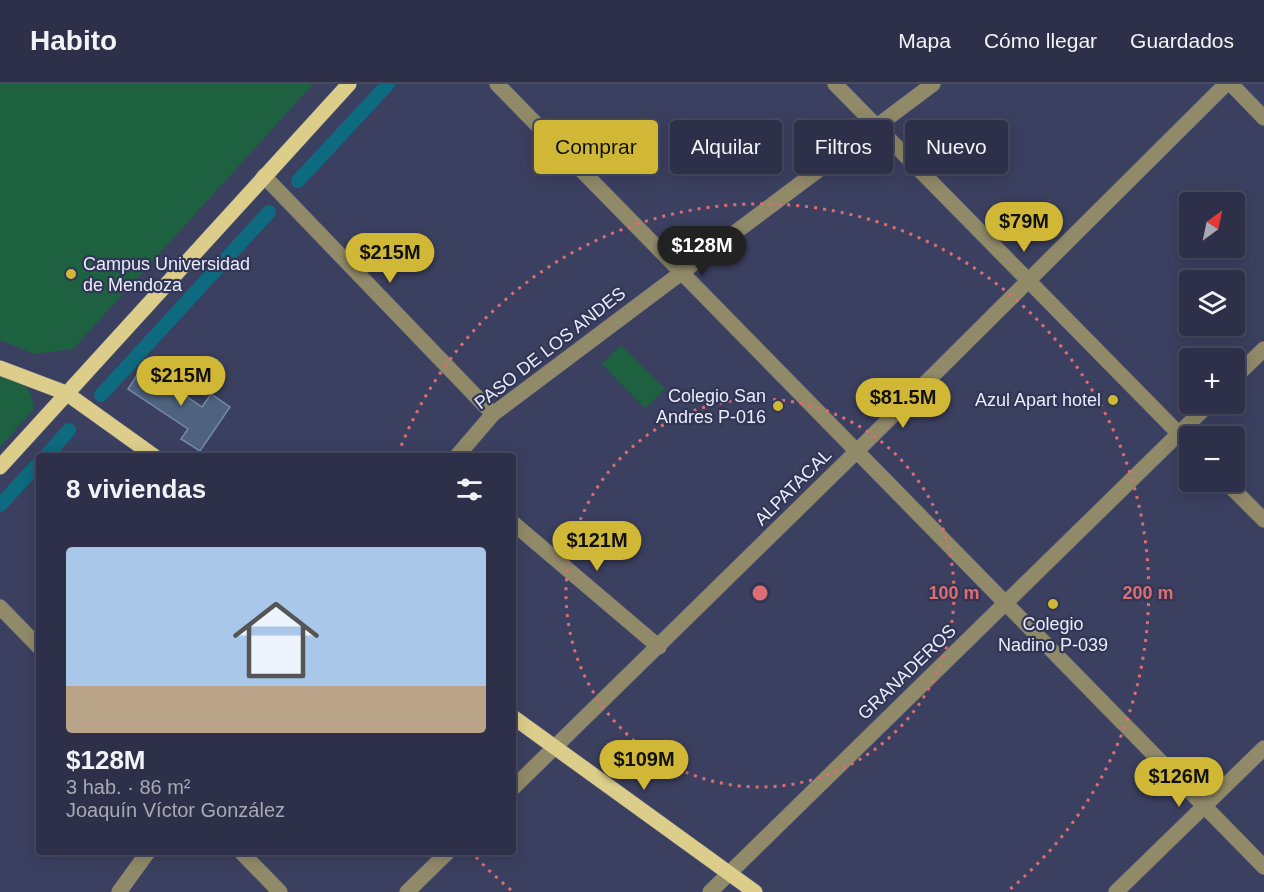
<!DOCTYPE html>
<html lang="es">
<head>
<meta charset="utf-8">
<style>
  :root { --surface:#2d3048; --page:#35384f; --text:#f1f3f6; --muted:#a7a9b4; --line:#484b60; --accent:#d0b836 }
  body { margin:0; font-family:Helvetica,sans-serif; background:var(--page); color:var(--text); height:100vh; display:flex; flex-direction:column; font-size:22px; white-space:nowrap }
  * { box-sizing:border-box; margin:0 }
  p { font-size:20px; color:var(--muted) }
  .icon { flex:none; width:33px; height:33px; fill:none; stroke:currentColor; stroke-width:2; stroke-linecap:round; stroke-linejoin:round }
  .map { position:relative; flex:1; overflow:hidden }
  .details { position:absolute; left:36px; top:369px; width:480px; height:402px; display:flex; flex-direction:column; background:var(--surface); border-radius:6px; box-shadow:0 3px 15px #0003,0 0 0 2px var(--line) }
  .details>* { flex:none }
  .guide { position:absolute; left:534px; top:36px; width:570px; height:54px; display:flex; gap:12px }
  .needle { width:39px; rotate:33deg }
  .tools { position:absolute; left:1179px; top:108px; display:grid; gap:12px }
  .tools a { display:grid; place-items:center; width:66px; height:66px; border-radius:6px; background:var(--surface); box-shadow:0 3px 15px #0003,0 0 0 2px var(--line); font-size:30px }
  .price { position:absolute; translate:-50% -51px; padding:0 14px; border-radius:21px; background:var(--accent); color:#111; font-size:20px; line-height:39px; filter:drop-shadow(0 2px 3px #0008) }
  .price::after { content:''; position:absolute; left:50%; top:36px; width:18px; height:14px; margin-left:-9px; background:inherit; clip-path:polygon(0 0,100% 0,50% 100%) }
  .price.selected { background:#222; color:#fff }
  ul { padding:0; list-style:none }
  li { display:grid; align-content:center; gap:12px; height:318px; padding:0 30px }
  li span { display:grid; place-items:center; height:186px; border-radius:6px; color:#555 }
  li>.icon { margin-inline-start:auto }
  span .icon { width:108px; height:108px; fill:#fffc; stroke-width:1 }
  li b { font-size:26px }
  h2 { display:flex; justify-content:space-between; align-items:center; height:72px; padding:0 30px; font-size:26px }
  .pill { padding:0 21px; border-radius:6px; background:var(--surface); box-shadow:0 3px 15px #0003,0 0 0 2px var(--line); font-size:21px; line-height:54px }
  .pill.selected { background:var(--accent); color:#111 }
  header { display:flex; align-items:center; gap:36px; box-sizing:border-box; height:84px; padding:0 30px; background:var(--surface); border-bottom:2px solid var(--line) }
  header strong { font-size:28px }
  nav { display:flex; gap:33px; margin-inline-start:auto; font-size:21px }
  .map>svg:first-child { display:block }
</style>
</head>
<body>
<header>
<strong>Habito</strong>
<nav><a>Mapa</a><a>Cómo llegar</a><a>Guardados</a></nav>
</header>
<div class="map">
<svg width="1264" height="808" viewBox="0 0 1264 808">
  <rect width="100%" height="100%" fill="#3c4060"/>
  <path fill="#1d6140" d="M 0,0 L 313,0 L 73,265 L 34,270 L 0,256 Z
    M 621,261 L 665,305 L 645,324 L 602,280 Z
    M 0,290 C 20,300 32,299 34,325 L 0,363 Z"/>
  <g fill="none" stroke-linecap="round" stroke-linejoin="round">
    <path stroke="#0e6a7f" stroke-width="14" d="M 298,97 L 388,0
      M 101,311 L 269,128
      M 46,372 L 69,346
      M 0,421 L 39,379"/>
  </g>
  <path fill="#4f6381" stroke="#758aaa" stroke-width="1.5" d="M 143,282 L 202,323 L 211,310 L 230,323 L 200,367 L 181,355 L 188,345 L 128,305 Z"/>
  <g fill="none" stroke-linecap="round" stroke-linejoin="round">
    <g stroke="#585c79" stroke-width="16">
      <path id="minor" d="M 497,0 L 1264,783
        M 835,0 L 1190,361
        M 1231,0 L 1264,34
        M 264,92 L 493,330
        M 1234,294 L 1264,265
        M 457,372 L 493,330 L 933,0
        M 1226,398 L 1264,436
        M 513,439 L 659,563
        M 0,523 L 39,563
        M 513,704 L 857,367 L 1226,0
        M 241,768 L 280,808
        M 119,808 L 148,768
        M 407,808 L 448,768
        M 710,808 L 1209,320
        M 1116,808 L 1264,664"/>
    </g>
    <g stroke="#585c79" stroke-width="16">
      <path id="major" d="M 0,284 L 66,309 L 154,372
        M 0,383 L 349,0
        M 513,633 L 755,808"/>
    </g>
    <use href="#minor" stroke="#908a69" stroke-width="15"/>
    <use href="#major" stroke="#dcce8a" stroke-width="15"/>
  </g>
  <g fill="none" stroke="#dd6d72" stroke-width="3" stroke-dasharray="3 6">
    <circle cx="760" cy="509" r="194"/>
    <path d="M511 806A388 388 0 0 1 472 769M398 370A388 388 0 1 1 1009 806"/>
  </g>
  <g fill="#d0b836" stroke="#323655" stroke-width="2">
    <circle cx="71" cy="190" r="6"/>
    <circle cx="1113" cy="316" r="6"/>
    <circle cx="778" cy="322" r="6"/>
    <circle cx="1053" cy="520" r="6"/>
  </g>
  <g text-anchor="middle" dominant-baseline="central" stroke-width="4.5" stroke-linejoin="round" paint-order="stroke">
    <g font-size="18" fill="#eaecfc" stroke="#323655" text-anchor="end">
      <text x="83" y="180" text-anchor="start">Campus Universidad<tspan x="83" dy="21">de Mendoza</tspan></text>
      <text x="766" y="312">Colegio San<tspan x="766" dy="21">Andres P-016</tspan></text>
      <text x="1101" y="316">Azul Apart hotel</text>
      <text x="1053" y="540" text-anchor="middle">Colegio<tspan x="1053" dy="21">Nadino P-039</tspan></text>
    </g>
    <g font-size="18" fill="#eaecfc" stroke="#323655">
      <text transform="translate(550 264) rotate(-38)">PASO DE LOS ANDES</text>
      <text transform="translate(793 403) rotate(-45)">ALPATACAL</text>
      <text transform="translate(907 588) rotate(-44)">GRANADEROS</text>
    </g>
  </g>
  <circle cx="760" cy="509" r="9" fill="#dd6d72" stroke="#323655" stroke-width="3"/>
  <g font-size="18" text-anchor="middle" font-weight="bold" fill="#dd6d72" stroke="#323655" stroke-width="4.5" stroke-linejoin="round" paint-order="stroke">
    <text x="954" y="515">100 m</text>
    <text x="1148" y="515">200 m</text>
  </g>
</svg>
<div class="tools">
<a><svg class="needle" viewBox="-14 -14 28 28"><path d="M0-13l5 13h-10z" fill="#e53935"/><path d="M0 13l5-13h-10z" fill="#a7a9b4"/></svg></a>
<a><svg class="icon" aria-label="layers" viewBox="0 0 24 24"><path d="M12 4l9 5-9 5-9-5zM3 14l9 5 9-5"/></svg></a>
<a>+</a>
<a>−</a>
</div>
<b class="price" style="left:1024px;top:169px">$79M</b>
<b class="price selected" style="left:702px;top:193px">$128M</b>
<b class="price" style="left:390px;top:200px">$215M</b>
<b class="price" style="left:181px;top:323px">$215M</b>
<b class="price" style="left:903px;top:345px">$81.5M</b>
<b class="price" style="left:597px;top:488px">$121M</b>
<b class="price" style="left:644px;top:707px">$109M</b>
<b class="price" style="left:1179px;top:724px">$126M</b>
<div class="guide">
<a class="pill selected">Comprar</a>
<a class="pill">Alquilar</a>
<a class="pill">Filtros</a>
<a class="pill">Nuevo</a>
</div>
<section class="details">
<h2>8 viviendas<svg class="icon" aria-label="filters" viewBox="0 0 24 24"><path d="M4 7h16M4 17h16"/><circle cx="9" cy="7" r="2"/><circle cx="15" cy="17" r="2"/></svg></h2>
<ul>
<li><span style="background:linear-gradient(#a9c7e8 75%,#b9a48a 0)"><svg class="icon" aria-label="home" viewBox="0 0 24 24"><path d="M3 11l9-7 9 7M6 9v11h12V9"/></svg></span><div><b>$128M</b><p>3 hab. · 86 m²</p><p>Joaquín Víctor González</p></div></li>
</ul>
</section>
</div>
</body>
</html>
